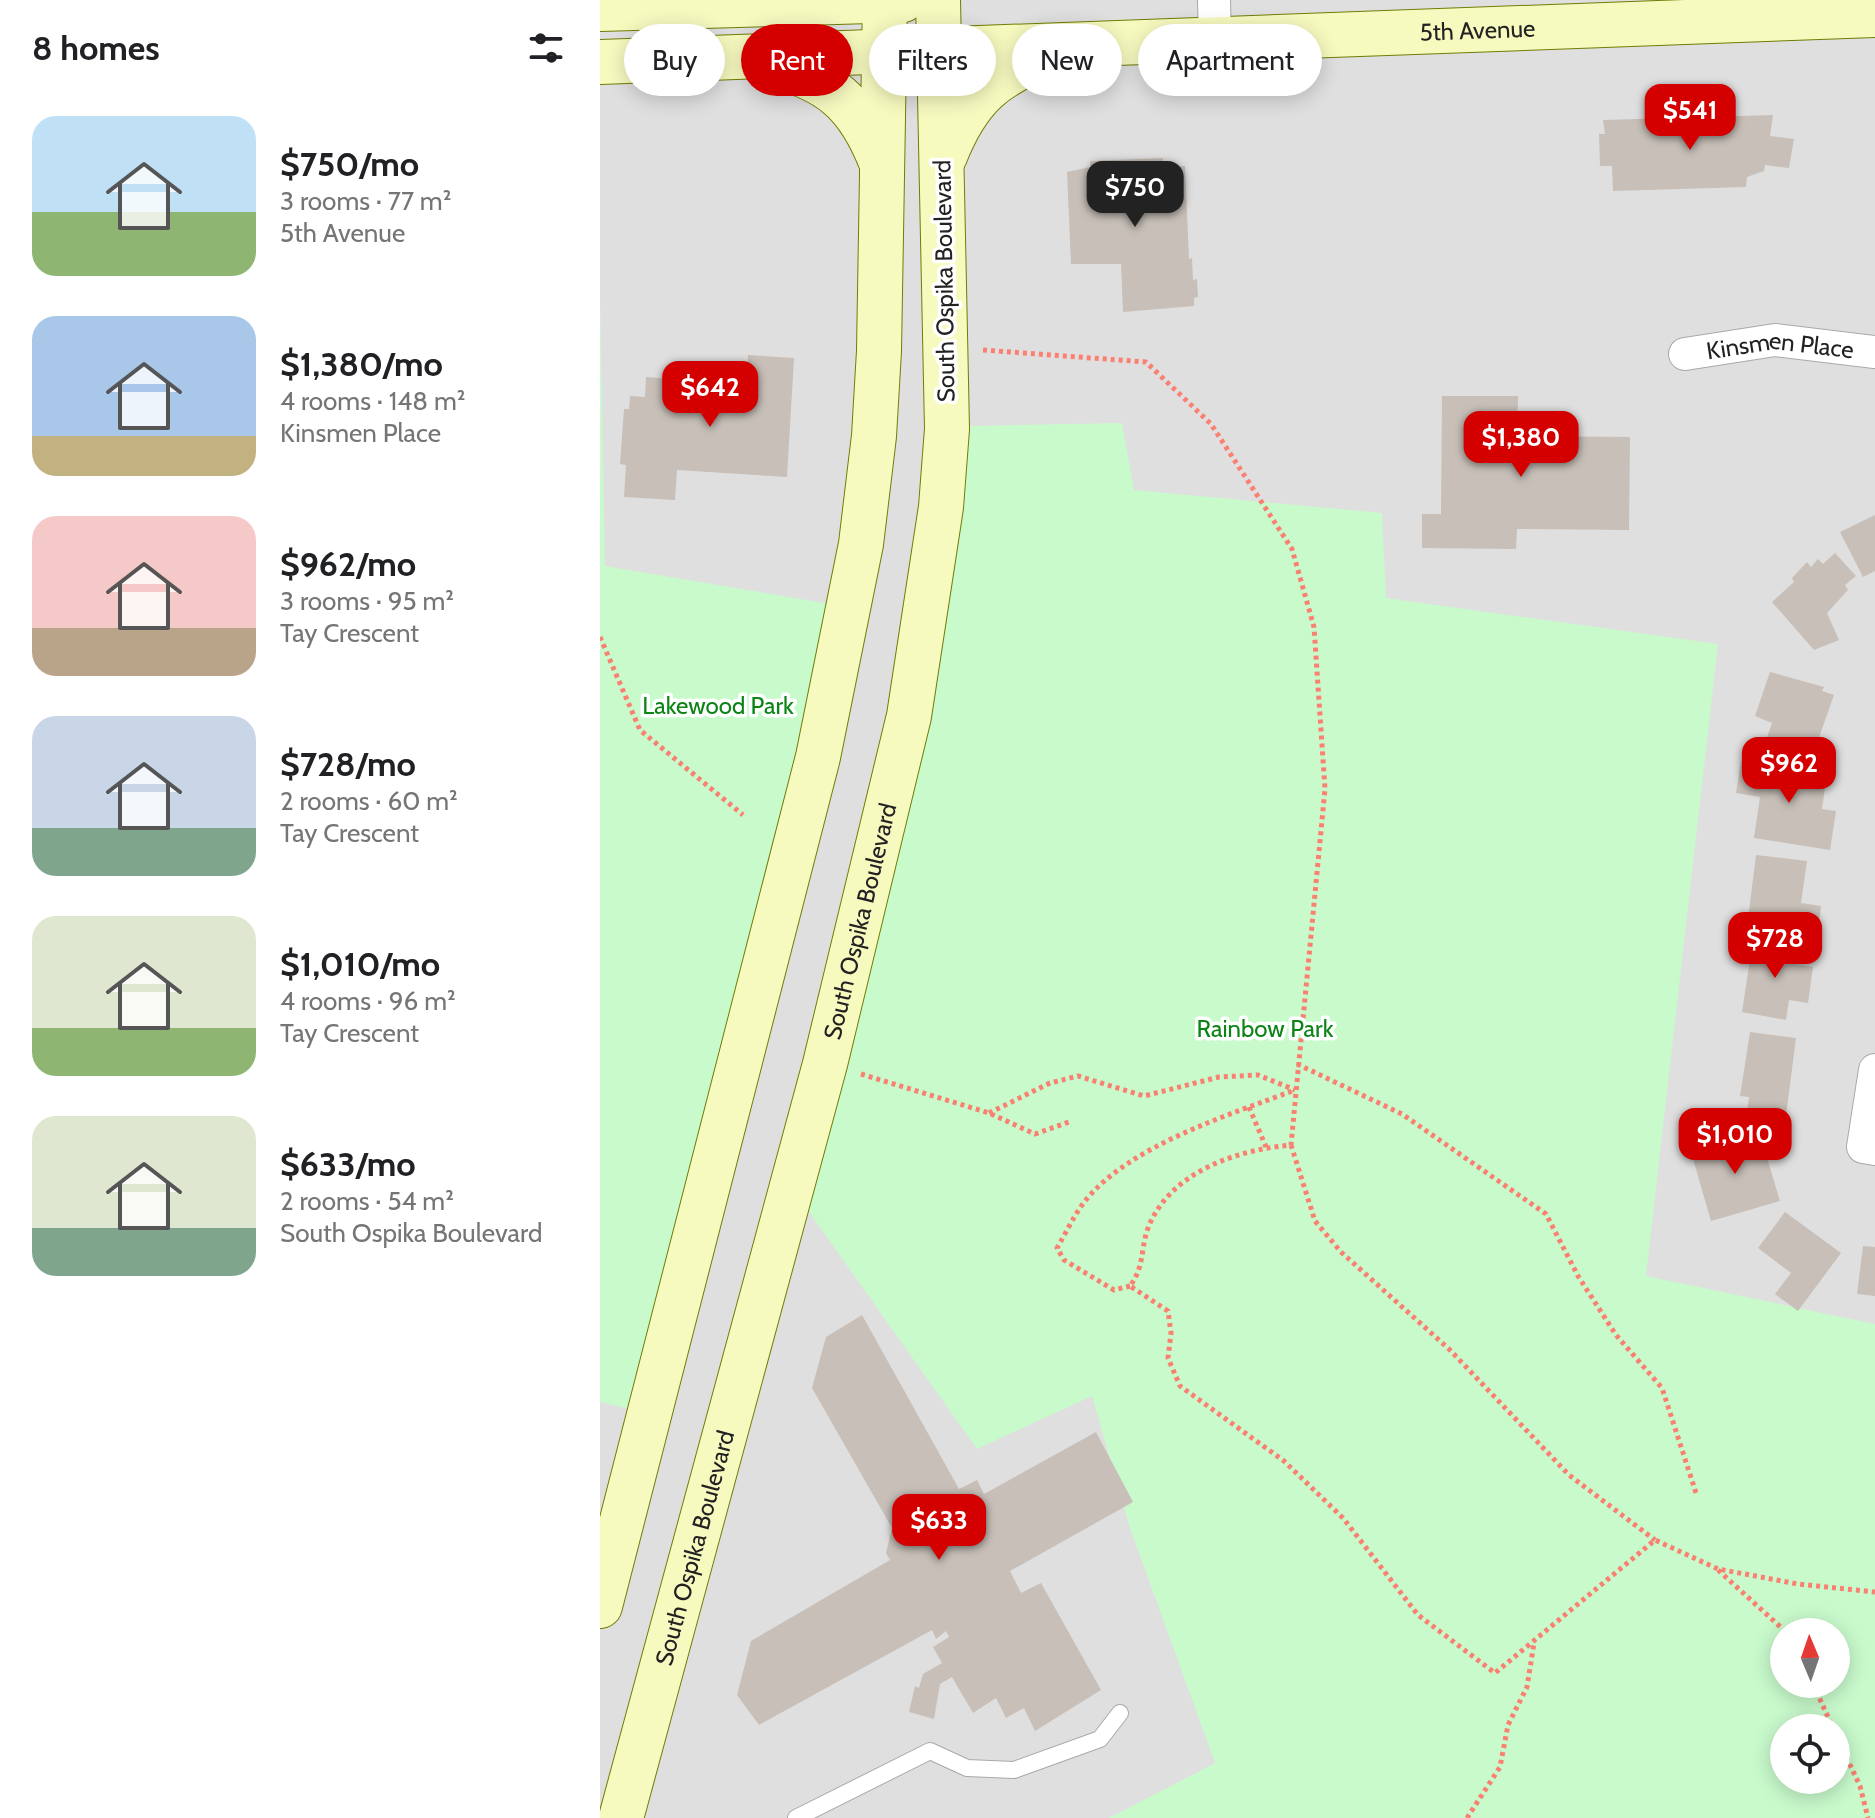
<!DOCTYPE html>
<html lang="en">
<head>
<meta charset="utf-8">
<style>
  :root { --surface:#fff; --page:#f6f6f6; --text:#202124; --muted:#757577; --accent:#d40000 }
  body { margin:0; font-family:Cabin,sans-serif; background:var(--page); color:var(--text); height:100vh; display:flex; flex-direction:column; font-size:30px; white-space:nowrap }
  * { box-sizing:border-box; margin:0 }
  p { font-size:26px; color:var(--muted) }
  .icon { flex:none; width:44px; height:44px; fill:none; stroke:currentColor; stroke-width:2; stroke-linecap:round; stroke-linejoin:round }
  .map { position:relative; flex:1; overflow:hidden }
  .panel { display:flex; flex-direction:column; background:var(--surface); width:600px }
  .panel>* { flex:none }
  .hud { position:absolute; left:24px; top:24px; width:760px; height:72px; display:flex; gap:16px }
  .needle { width:52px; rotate:358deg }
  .fabs { position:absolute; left:1170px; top:1618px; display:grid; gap:16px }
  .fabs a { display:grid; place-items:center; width:80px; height:80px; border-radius:50%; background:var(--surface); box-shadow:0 4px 20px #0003; font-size:40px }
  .price { position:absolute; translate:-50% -68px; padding:0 18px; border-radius:16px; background:var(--accent); color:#fff; font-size:26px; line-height:52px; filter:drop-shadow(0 2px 4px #0008) }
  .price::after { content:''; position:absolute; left:50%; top:48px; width:24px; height:18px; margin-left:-12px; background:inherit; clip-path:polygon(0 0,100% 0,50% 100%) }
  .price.on { background:#222; color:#fff }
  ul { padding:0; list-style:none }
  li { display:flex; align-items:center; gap:24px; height:200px; padding:0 32px }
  li span { display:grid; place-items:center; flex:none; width:224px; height:160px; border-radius:24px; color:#555 }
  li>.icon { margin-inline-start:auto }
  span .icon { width:96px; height:96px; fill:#fffc; stroke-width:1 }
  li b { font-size:34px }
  h2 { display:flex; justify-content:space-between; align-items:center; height:96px; padding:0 32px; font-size:34px }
  .chip { padding:0 28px; border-radius:36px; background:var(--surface); box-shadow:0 4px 20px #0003; font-size:28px; line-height:72px }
  .chip.on { background:var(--accent); color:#fff }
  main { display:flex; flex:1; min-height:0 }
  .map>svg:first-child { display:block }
</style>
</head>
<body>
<main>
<section class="panel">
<h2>8 homes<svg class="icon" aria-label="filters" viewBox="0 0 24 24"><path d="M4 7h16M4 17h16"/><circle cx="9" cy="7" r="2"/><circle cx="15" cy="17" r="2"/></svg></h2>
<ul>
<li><span style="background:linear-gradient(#bfe0f5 60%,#8fb573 0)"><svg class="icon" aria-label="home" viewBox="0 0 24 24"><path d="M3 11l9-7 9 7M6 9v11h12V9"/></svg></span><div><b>$750/mo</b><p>3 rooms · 77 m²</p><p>5th Avenue</p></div></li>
<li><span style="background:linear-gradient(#a9c7e8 75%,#c2b280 0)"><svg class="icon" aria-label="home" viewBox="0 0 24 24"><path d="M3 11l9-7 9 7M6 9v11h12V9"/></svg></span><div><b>$1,380/mo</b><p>4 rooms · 148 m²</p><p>Kinsmen Place</p></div></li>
<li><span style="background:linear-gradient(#f6c9c9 70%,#b9a48a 0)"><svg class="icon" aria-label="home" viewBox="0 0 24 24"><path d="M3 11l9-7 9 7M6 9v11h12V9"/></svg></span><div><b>$962/mo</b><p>3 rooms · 95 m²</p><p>Tay Crescent</p></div></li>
<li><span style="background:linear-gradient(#c9d6e8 70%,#7fa58c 0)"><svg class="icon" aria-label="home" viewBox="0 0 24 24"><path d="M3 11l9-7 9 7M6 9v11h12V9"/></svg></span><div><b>$728/mo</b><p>2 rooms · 60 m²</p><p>Tay Crescent</p></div></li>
<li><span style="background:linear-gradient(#dfe7d0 70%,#8fb573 0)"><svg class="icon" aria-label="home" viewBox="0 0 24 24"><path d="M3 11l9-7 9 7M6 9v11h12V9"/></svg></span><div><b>$1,010/mo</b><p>4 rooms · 96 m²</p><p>Tay Crescent</p></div></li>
<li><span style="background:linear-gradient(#dfe7d0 70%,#7fa58c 0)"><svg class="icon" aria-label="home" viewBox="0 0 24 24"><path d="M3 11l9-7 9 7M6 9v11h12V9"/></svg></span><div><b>$633/mo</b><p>2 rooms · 54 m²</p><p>South Ospika Boulevard</p></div></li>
</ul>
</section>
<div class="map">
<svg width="1275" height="1818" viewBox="0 0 1275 1818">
  <rect width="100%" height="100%" fill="#f2efe9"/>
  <path fill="#e0dfdf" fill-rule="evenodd" d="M 0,0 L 1275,0 L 1275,1818 L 0,1818 ZM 1184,1632 L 1236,1632 L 1236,1684 L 1184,1684 ZM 1184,1728 L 1236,1728 L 1236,1780 L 1184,1780 Z"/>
  <path fill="#c8facc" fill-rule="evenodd" d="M 0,298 L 5,566 L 266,610 L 47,1413 L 0,1402 Z
    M 522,423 L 534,490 L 782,513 L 786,598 L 1118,644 L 1046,1276 L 1275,1324 L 1275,1818 L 509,1818 L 615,1763 L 530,1528 L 492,1396 L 377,1449 L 197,1195 L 310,781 L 369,426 ZM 1184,1632 L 1236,1632 L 1236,1684 L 1184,1684 ZM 1184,1728 L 1236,1728 L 1236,1780 L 1184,1780 Z"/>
  <path fill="#c7bfb8" d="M 1173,115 L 1170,136 L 1194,139 L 1189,168 L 1165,165 L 1164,171 L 1147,177 L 1146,187 L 1013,191 L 1012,166 L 1000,166 L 999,134 L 1005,134 L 1003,120 Z
    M 563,158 L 563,167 L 585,166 L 589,259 L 592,258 L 593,280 L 597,279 L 598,297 L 594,298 L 594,306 L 523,312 L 521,264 L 471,264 L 467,172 L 490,167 L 490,161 Z
    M 148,355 L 194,358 L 187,477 L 77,470 L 75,500 L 24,497 L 26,465 L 20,464 L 24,409 L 29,409 L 30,396 L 45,397 L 46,377 L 70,379 L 68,398 L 110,401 L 112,369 L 147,371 Z
    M 842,396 L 918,396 L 917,436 L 1030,437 L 1029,530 L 917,529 L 916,549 L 822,548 L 822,514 L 841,514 Z
    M 1275,515 L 1275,571 L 1263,577 L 1240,532 Z
    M 1235,553 L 1256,576 L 1245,585 L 1248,590 L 1227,613 L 1239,640 L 1214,650 L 1172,602 L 1194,582 L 1192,578 L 1207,562 L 1211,567 L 1218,559 L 1223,564 Z
    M 1170,672 L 1224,687 L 1222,691 L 1234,695 L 1212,757 L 1166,740 L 1172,723 L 1155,716 Z
    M 1141,761 L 1227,774 L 1222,809 L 1236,811 L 1230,850 L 1154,838 L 1160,797 L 1136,793 Z
    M 1156,855 L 1207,861 L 1201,903 L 1221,906 L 1217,941 L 1165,934 L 1167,921 L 1148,919 Z
    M 1153,940 L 1197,946 L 1194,964 L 1213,967 L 1208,1003 L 1189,1000 L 1186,1020 L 1142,1012 Z
    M 1150,1032 L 1196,1038 L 1186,1116 L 1146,1120 L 1149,1097 L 1140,1096 Z
    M 1159,1131 L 1180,1201 L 1111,1221 L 1091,1152 Z
    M 1185,1212 L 1241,1253 L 1198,1311 L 1175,1294 L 1191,1273 L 1158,1248 Z
    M 1263,1246 L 1275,1247 L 1275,1296 L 1257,1294 Z
    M 262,1315 L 359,1489 L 377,1480 L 384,1494 L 496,1432 L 533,1502 L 410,1571 L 421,1593 L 441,1583 L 501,1690 L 435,1731 L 424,1708 L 406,1718 L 396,1698 L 373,1713 L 352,1677 L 340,1684 L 334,1719 L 309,1712 L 315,1686 L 319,1688 L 323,1674 L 342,1663 L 333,1647 L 349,1637 L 346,1631 L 336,1639 L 332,1630 L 159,1725 L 137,1695 L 151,1641 L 290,1560 L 286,1553 L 292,1528 L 212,1388 L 226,1337 Z"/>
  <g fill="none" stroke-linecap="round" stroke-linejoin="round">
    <g stroke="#a9a9a9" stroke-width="18">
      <path id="lane" d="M 196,1818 L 330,1751 L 367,1768 L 414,1770 L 500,1739 L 520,1713"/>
    </g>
    <g stroke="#a9a9a9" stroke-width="34">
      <g id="street">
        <path d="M 614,0 L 615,39"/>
        <path id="s1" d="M 1085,354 L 1175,340 L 1275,352"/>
        <path d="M 1275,1070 L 1263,1147 L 1275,1149"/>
      </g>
    </g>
    <g stroke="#707d05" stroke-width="46">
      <g id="secondary">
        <path d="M 0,9 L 303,0"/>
        <path id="s2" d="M 0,62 L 1275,15"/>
        <path d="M 168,64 C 230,79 258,103 281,162"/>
        <path d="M 345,156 C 368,97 396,73 455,53"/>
        <path d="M 0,1606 L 218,757 L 261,544 L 274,436 L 279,351 L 285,0"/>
        <path id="s3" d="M 21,1818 L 225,1064 L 309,716 L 341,507 L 347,429 L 338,0"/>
      </g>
    </g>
    <path stroke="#fa8072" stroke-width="5" stroke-dasharray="4 4" stroke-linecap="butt" d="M 383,350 L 546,362 L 611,424 L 692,549 L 714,627 L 725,789 L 691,1145 C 636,1150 570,1172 548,1228 C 540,1251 545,1265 530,1286 L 568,1311 L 571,1333 L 568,1358 L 580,1386 L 684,1461 L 743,1518 L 818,1615 L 895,1673 L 1055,1540 L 1118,1569 L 1198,1584 L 1275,1592
      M 0,637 L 40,730 L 143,815
      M 697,1064 L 802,1114 L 946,1214 L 978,1276 L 1016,1335 L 1062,1388 L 1097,1496
      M 261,1074 L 389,1113 L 435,1134 L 469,1122
      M 649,1107 L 666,1147
      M 389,1113 L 450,1083 L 478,1076 L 544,1096 L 619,1077 L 658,1075 L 695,1090
      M 691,1145 L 715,1221 L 741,1252 L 849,1349 L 969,1475 L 1055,1540
      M 530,1286 L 514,1290 L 464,1260 L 457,1248 C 466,1233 474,1215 485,1201 C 530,1145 629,1115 695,1090
      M 1118,1570 L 1186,1632
      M 1213,1684 L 1233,1728
      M 1236,1735 L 1260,1786 L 1268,1818
      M 867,1818 L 900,1767 L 908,1725 L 927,1687 L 934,1643"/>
    <use href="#lane" stroke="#fff" stroke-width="16"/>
    <use href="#street" stroke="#fff" stroke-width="32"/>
    <use href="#secondary" stroke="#f7fabf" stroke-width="44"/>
  </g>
  <g text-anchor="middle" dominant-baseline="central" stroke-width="7" stroke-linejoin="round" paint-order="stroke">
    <g font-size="24" fill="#222" stroke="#fff">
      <text stroke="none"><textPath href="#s2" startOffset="878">5th Avenue</textPath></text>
      <text transform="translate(344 281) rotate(-91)">South Ospika Boulevard</text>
      <text stroke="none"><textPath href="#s1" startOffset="96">Kinsmen Place</textPath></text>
      <text stroke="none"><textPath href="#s3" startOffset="928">South Ospika Boulevard</textPath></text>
      <text stroke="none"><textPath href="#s3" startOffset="280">South Ospika Boulevard</textPath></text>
    </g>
    <g font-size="24" fill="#0c8416" stroke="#fff">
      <text x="118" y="705">Lakewood Park</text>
      <text x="665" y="1028">Rainbow Park</text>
    </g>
  </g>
</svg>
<div class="fabs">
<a><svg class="needle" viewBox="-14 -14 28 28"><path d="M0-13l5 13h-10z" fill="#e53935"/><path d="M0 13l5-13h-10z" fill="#757577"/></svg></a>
<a><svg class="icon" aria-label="locate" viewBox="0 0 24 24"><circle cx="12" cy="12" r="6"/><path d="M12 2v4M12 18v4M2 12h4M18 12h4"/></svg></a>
</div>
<b class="price" style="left:1090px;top:152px">$541</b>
<b class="price on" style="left:535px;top:229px">$750</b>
<b class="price" style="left:110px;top:429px">$642</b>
<b class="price" style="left:921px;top:479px">$1,380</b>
<b class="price" style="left:1189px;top:805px">$962</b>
<b class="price" style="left:1175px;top:980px">$728</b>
<b class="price" style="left:1135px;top:1176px">$1,010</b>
<b class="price" style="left:339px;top:1562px">$633</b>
<div class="hud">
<a class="chip">Buy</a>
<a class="chip on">Rent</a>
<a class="chip">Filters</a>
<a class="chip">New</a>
<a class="chip">Apartment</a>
</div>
</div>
</main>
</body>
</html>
